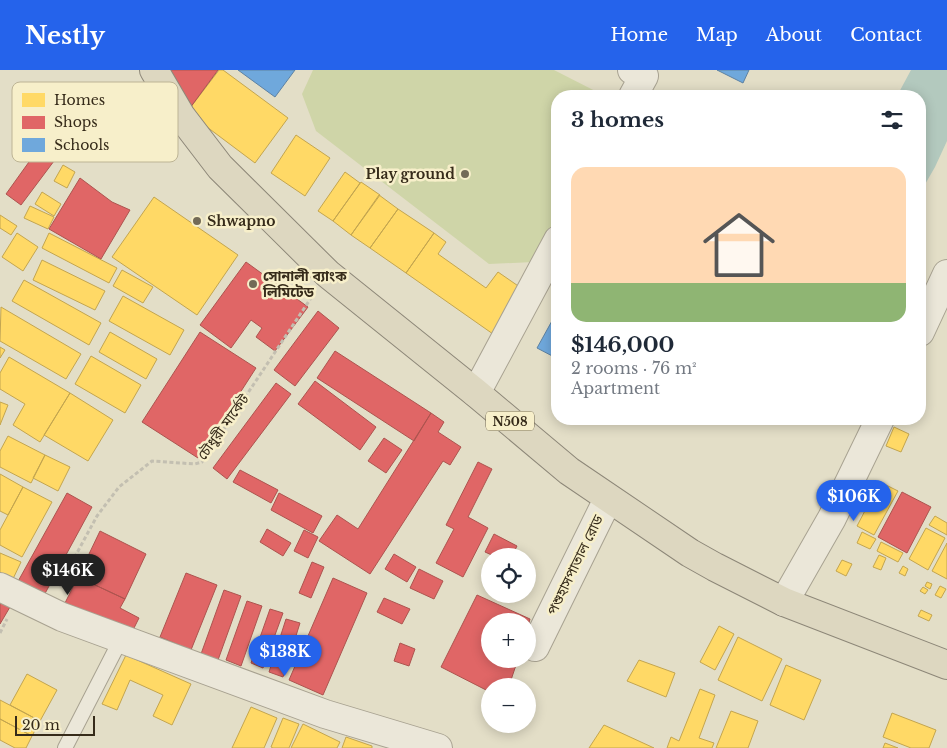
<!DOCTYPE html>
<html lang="en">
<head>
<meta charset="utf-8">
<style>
  :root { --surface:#fff; --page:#f6f6f7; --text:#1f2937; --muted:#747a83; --accent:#2563eb }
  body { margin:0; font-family:"Libre Baskerville","Noto Sans Bengali",serif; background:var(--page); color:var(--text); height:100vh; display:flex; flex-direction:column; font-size:19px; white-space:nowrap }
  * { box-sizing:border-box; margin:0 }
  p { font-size:16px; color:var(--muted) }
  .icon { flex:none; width:28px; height:28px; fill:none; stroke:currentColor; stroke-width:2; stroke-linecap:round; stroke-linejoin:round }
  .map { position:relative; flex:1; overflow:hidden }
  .panel { position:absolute; left:551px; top:20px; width:375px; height:335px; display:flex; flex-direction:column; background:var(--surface); border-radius:20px; box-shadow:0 2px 12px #0003 }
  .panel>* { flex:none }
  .fabs { position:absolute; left:481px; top:478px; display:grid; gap:10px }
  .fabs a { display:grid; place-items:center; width:55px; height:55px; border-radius:50%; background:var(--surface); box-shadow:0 2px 12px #0003; font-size:25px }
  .scale { position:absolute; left:15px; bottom:12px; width:80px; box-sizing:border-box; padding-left:5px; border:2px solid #362b1a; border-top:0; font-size:14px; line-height:18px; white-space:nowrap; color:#362b1a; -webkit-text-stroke:4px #f7efca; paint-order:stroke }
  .price { position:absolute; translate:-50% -42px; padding:0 11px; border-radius:18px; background:var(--accent); color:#fff; font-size:16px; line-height:32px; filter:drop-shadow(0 1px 2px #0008) }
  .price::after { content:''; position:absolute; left:50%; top:30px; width:15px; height:11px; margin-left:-8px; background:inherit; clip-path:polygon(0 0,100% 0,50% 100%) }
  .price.active { background:#222; color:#fff }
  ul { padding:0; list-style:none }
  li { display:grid; align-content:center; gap:10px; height:265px; padding:0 20px }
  li span { display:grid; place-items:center; height:155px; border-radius:15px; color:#555 }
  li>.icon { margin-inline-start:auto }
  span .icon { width:90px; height:90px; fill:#fffc; stroke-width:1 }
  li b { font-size:21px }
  h2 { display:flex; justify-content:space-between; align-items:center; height:60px; padding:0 20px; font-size:21px }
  header { display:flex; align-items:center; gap:30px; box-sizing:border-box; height:70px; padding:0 25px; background:var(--accent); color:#fff }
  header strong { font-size:24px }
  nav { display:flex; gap:28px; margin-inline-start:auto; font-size:18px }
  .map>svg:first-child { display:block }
</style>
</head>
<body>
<header>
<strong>Nestly</strong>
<nav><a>Home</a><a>Map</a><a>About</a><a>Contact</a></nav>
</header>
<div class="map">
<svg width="947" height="678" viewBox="0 0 947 678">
  <rect width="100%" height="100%" fill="#e3dec7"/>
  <path fill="#cfd5a8" d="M 313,0 L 554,0 L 605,26 L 558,26 L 557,147 L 533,192 L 489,194 L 316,61 L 302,24 Z"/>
  <path fill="#b3c9be" d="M 911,0 L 947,0 L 947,71 L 935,97 L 920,123 L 920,26 L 897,26 Z"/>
  <path fill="#ffd966" stroke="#c3a54f" d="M 219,0 L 223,0 L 288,48 L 255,93 L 187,42 Z
    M 296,65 L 330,88 L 305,126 L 271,103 Z
    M 63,95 L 75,102 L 67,118 L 54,111 Z
    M 345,102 L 360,113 L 333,151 L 318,141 Z
    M 361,112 L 380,125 L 351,165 L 333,151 Z
    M 42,122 L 61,134 L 54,146 L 35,134 Z
    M 379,125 L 398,139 L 370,178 L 351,165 Z
    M 154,127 L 238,185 L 197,245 L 112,187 Z
    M 30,136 L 54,147 L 48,159 L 24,148 Z
    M 398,139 L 434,163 L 406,203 L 370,178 Z
    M 0,145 L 17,156 L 11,165 L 0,158 Z
    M 17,163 L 38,177 L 23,201 L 2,187 Z
    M 49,163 L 117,198 L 109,213 L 42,178 Z
    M 434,163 L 446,172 L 438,184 L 486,218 L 498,202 L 524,220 L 493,264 L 406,203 Z
    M 42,190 L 105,221 L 95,240 L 33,210 Z
    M 122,200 L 153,217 L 143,233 L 113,216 Z
    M 24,210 L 101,253 L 89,275 L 12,231 Z
    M 123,226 L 184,260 L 170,285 L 109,251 Z
    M 1,237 L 81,284 L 66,309 L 0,271 Z
    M 110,262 L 157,289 L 146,309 L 99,282 Z
    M 0,277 L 5,280 L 0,288 Z
    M 91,286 L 141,315 L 125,343 L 75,314 Z
    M 9,287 L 70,323 L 40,372 L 13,355 L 25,334 L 0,319 L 0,303 Z
    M 70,323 L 113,350 L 88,391 L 44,365 Z
    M 0,332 L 8,335 L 0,355 Z
    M 894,357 L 909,364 L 901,382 L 886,376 Z
    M 8,366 L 45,385 L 31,413 L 0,397 L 0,381 Z
    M 45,385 L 70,397 L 58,421 L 33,408 Z
    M 0,404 L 23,417 L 8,445 L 0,441 Z
    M 880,412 L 898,421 L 874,465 L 857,456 Z
    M 23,417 L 52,432 L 22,487 L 0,475 L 0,460 Z
    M 855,422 L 863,425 L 859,434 L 852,431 Z
    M 935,446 L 947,453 L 947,465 L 929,455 Z
    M 926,458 L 945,468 L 928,500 L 909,489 Z
    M 862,462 L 876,469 L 870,479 L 857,473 Z
    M 881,472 L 903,483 L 898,492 L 877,481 Z
    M 947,473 L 947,509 L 932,501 Z
    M 0,483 L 21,492 L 11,513 L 0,508 Z
    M 879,485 L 886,488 L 881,500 L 873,497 Z
    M 842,490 L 852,494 L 846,506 L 836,501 Z
    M 903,496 L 908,499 L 905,506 L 899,503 Z
    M 927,512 L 932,514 L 930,519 L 925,516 Z
    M 940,516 L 946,519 L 941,528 L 935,525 Z
    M 923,517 L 928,520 L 925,524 L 920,521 Z
    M 921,540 L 932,545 L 929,551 L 918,546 Z
    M 719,556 L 734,564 L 715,600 L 700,592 Z
    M 738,567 L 782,589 L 762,631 L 718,610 Z
    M 126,585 L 191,614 L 172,655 L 153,646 L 163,625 L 130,610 L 117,640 L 102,634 Z
    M 639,590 L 675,603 L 666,627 L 627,611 Z
    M 786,595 L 821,610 L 804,650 L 770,635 Z
    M 27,604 L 57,620 L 40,651 L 10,635 Z
    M 700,619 L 715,625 L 699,668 L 714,673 L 712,678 L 667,678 L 671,667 L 679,671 Z
    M 0,630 L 40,651 L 32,666 L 0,649 Z
    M 251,637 L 277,648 L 264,678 L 232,678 Z
    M 731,641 L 758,651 L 748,678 L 716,678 Z
    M 892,643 L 936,660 L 929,678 L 911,678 L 883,667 Z
    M 283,648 L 299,654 L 289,678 L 273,678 L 271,677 Z
    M 0,649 L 32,666 L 26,678 L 15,678 L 0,670 Z
    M 303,654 L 340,672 L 337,678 L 291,678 Z
    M 604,655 L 654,678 L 589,678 Z
    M 346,667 L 372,676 L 372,678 L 342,678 Z
    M 885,673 L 898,678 L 883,678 Z"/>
  <path fill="#e06666" stroke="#ad544f" d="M 170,0 L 218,0 L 187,42 Z
    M 44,71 L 60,83 L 21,135 L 6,124 Z
    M 80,108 L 112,132 L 130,140 L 101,189 L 49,159 Z
    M 246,192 L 308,237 L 275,281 L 256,267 L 262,258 L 251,250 L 231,278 L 200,255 Z
    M 318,241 L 339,258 L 295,316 L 274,300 Z
    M 200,262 L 256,298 L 198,388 L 142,352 Z
    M 335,281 L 431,343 L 414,371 L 317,308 Z
    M 315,311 L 376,357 L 360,380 L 298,334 Z
    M 276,313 L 291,324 L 227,409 L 213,398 Z
    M 431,343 L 444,352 L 438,362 L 461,377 L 450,395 L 443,391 L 370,504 L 319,471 L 337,445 L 358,459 Z
    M 384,368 L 402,380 L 386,403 L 368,391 Z
    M 478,392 L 492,399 L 468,447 L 488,458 L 463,507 L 436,493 L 454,459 L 446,455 Z
    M 240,400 L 278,420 L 271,433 L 233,412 Z
    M 902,422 L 931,437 L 907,483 L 878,467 Z
    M 67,423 L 92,437 L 42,529 L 16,515 Z
    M 279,423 L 322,446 L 313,463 L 271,440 Z
    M 267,459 L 291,473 L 283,486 L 260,472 Z
    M 304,460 L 318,467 L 308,488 L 294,481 Z
    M 100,461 L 146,484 L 125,529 L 78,507 Z
    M 494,464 L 517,476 L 512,486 L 494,486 L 485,482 Z
    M 394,484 L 416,497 L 407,512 L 385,499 Z
    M 312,492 L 324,497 L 311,528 L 299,523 Z
    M 419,499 L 443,511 L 434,529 L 410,518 Z
    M 186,503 L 217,515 L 191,580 L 160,567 Z
    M 78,507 L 125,529 L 120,538 L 139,548 L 130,566 L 64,535 Z
    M 333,508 L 367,523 L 323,625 L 289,610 Z
    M 224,520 L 241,526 L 218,590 L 201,584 Z
    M 477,525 L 530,549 L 528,556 L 528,551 L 490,551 L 490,589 L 518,589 L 509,616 L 490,616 L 490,622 L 441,597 Z
    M 384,528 L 410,539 L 402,554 L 377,542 Z
    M 0,531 L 10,537 L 0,554 Z
    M 247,531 L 262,536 L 241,596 L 226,590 Z
    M 270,539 L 283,543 L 263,598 L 251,593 Z
    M 286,549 L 300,553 L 283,607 L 269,602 Z
    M 400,573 L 415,579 L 409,596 L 394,591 Z"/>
  <path fill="#6fa8dc" stroke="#5e82a2" d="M 238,0 L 295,0 L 275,27 Z
    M 717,0 L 749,0 L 743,13 Z
    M 558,240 L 558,289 L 537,278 Z"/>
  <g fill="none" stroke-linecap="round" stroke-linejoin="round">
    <g stroke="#a8a291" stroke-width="16">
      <path id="service" d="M 65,678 L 121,569"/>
    </g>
    <g stroke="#a8a291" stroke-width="30">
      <path id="minor" d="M 632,0 L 644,6 L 633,26
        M 920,262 L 947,204
        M 476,323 L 558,170
        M 0,517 L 62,547 L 325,644 L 438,678
        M 784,532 L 832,448 L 880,349"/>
    </g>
    <g stroke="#a8a291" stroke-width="30">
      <path id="tertiary" d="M 528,573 L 535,577 L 606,433"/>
    </g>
    <g stroke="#8d8778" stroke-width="30">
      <path id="trunk" d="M 154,0 L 181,46 L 220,97 L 328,204 L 476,323 L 569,401 L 690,483 L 715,497 L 784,532 L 947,595"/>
    </g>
    <path stroke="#c3bfb1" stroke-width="3" stroke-dasharray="4 2.5" stroke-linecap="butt" d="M 59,516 L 97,446 L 119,417 L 152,391 L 195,394 L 202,392 L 313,225
      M 0,563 L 7,549"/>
    <use href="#service" stroke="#ebe7d9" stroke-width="14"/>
    <use href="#minor" stroke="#ebe7d9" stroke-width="28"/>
    <use href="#tertiary" stroke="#ebe7d9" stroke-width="28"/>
    <use href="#trunk" stroke="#ddd7c0" stroke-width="28"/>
  </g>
  <g fill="#736a57" stroke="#f7efca" stroke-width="2">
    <circle cx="465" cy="104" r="5"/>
    <circle cx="197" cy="151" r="5"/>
    <circle cx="253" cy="214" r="5"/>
  </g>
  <g text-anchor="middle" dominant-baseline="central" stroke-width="5" stroke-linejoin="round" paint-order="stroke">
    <rect fill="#f7efca" stroke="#70664f" stroke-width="1" x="486" y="341.5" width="48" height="19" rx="4"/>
    <g font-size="12" font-weight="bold" fill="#362b1a">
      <text x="510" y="351">N508</text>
    </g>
    <g font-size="14" font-weight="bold" fill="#362b1a" stroke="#f7efca" text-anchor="start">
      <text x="455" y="104" text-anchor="end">Play ground</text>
      <text x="207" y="151">Shwapno</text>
      <text x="263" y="206">সোনালী ব্যাংক<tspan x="263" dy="16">লিমিটেড</tspan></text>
    </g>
    <g font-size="14" fill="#362b1a" stroke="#f7efca">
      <text transform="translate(223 357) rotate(-54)">চৌধুরী মার্কেট</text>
      <text transform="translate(575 495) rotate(-64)">পশুহাসপাতাল রোড</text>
    </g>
  </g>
  <rect x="12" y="12" width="166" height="80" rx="8" fill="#f7efca" stroke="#bdb495" stroke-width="1"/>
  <rect x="22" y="23" width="23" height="14" fill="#ffd966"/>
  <rect x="22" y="46" width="23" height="13" fill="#e06666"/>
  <rect x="22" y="68" width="23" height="14" fill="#6fa8dc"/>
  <g font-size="14" fill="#362b1a">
    <text x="54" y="35">Homes</text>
    <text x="54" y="57">Shops</text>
    <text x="54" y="80">Schools</text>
  </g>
</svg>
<div class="fabs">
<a><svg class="icon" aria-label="locate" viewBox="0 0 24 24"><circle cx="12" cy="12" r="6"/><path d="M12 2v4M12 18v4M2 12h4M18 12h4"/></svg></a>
<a>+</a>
<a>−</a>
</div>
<div class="scale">20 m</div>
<b class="price" style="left:854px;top:452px">$106K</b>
<b class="price active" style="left:68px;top:526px">$146K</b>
<b class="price" style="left:285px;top:607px">$138K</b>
<section class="panel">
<h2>3 homes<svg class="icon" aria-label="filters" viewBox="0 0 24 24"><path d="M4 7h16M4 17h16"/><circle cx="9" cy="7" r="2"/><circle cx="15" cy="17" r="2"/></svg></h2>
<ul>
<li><span style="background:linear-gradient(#ffd9b3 75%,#8fb573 0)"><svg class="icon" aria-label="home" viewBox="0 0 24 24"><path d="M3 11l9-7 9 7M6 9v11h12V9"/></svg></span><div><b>$146,000</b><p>2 rooms · 76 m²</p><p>Apartment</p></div></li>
</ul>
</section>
</div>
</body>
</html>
